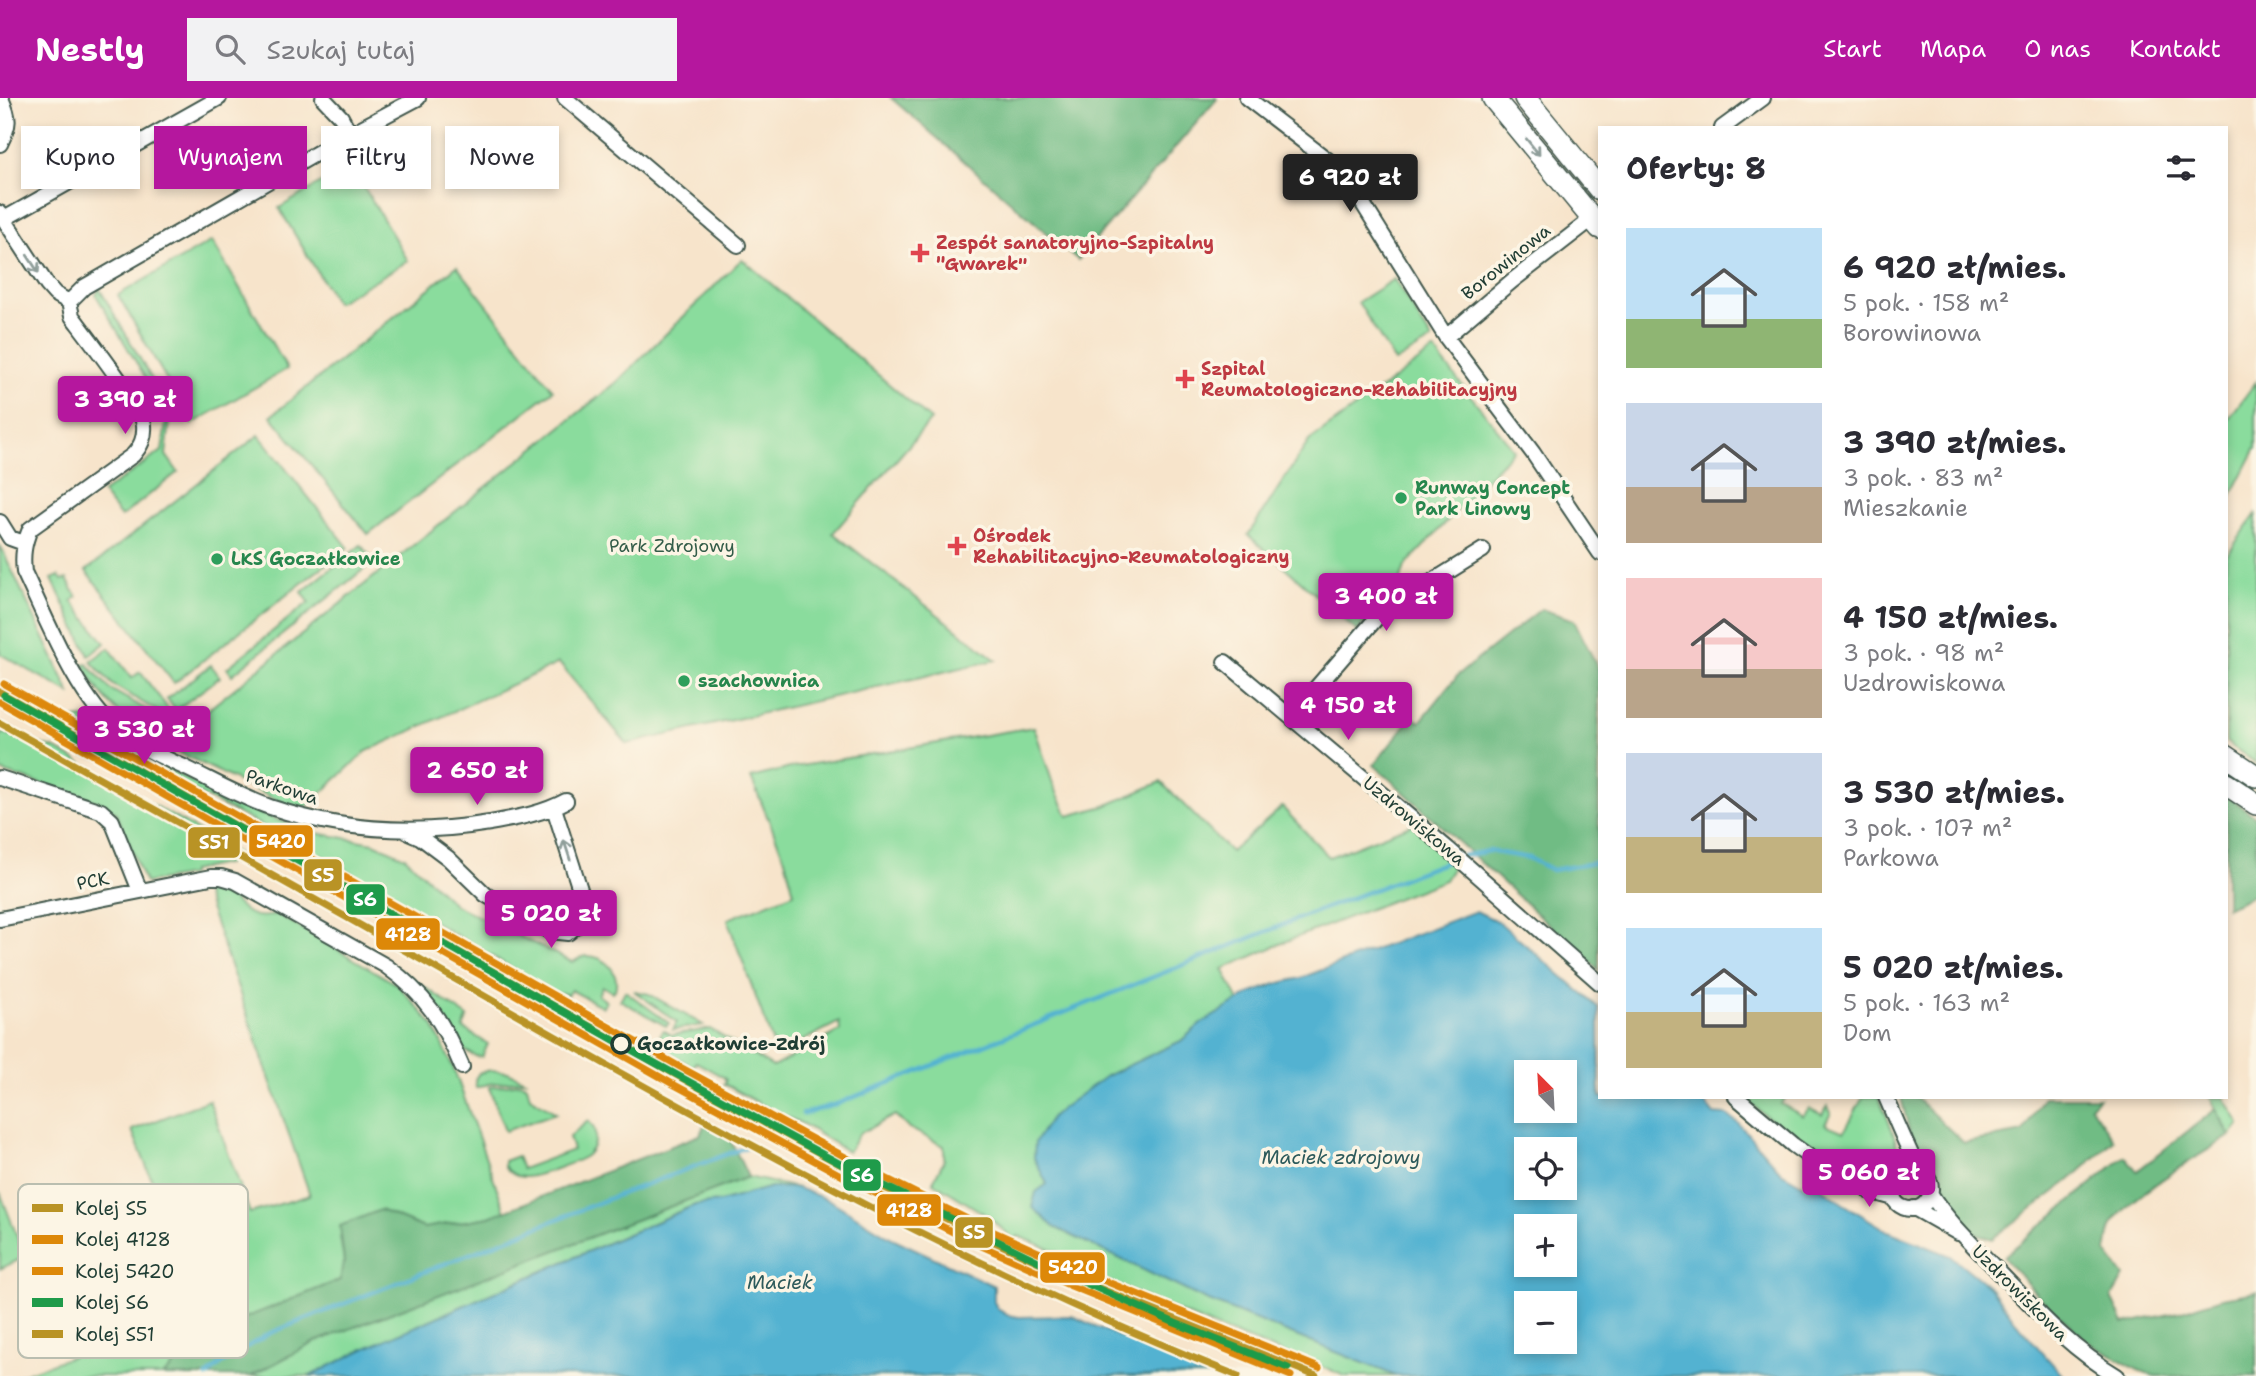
<!DOCTYPE html>
<html lang="pl">
<head>
<meta charset="utf-8">
<style>
  :root { --surface:#fff; --page:#f2f2f3; --text:#2b2b33; --muted:#7c7c81; --accent:#b5179e }
  body { margin:0; font-family:"Shantell Sans",sans-serif; background:var(--page); color:var(--text); height:100vh; display:flex; flex-direction:column; font-size:26px; white-space:nowrap }
  * { box-sizing:border-box; margin:0 }
  p { font-size:23px; color:var(--muted) }
  .icon { flex:none; width:38px; height:38px; fill:none; stroke:currentColor; stroke-width:2; stroke-linecap:round; stroke-linejoin:round }
  .map { position:relative; flex:1; overflow:hidden }
  .details { position:absolute; left:1598px; top:28px; width:630px; height:973px; display:flex; flex-direction:column; background:var(--surface); border-radius:0px; box-shadow:0 4px 10px #0003 }
  .details>* { flex:none }
  .hud { position:absolute; left:21px; top:28px; width:665px; height:63px; display:flex; gap:14px }
  .needle { width:46px; rotate:336deg }
  .buttons { position:absolute; left:1514px; top:962px; display:grid; gap:14px }
  .buttons a { display:grid; place-items:center; width:63px; height:63px; border-radius:0px; background:var(--surface); box-shadow:0 4px 10px #0003; font-size:35px }
  .price { position:absolute; translate:-50% -60px; padding:0 16px; border-radius:7px; background:var(--accent); color:#fff; font-size:23px; line-height:46px; filter:drop-shadow(0 2px 4px #0008) }
  .price::after { content:''; position:absolute; left:50%; top:42px; width:21px; height:16px; margin-left:-10px; background:inherit; clip-path:polygon(0 0,100% 0,50% 100%) }
  .price.selected { background:#222; color:#fff }
  ul { padding:0; list-style:none }
  li { display:flex; align-items:center; gap:21px; height:175px; padding:0 28px }
  li span { display:grid; place-items:center; flex:none; width:196px; height:140px; border-radius:0px; color:#555 }
  li>.icon { margin-inline-start:auto }
  span .icon { width:84px; height:84px; fill:#fffc; stroke-width:1 }
  li b { font-size:30px }
  h2 { display:flex; justify-content:space-between; align-items:center; height:84px; padding:0 28px; font-size:30px }
  .pill { padding:0 24px; border-radius:0px; background:var(--surface); box-shadow:0 4px 10px #0003; font-size:24px; line-height:63px }
  .pill.selected { background:var(--accent); color:#fff }
  header { display:flex; align-items:center; gap:42px; box-sizing:border-box; height:98px; padding:0 35px; background:var(--accent); color:#fff }
  header strong { font-size:33px }
  nav { display:flex; gap:38px; margin-inline-start:auto; font-size:24px }
  .search { width:490px; height:63px; background:var(--page); display:flex; align-items:center; gap:18px; box-sizing:border-box; padding:0 24px; border-radius:0px; color:var(--muted); font-size:26px }
  .map>svg:first-child { display:block }
</style>
</head>
<body>
<header>
<strong>Nestly</strong>
<div class="search"><svg class="icon" aria-label="search" viewBox="0 0 24 24"><circle cx="10" cy="10" r="6"/><path d="M15 15l6 6"/></svg>Szukaj tutaj</div>
<nav><a>Start</a><a>Mapa</a><a>O nas</a><a>Kontakt</a></nav>
</header>
<div class="map">
<svg width="2256" height="1278" viewBox="0 0 2256 1278">
  <rect width="100%" height="100%" fill="#fcf5e5"/>
  <filter id="ink" filterUnits="userSpaceOnUse"><feTurbulence type="fractalNoise" baseFrequency=".0143" numOctaves="2"/><feDisplacementMap in="SourceGraphic" scale="14" xChannelSelector="R" yChannelSelector="G"/><feConvolveMatrix kernelMatrix="1 2 1 2 8 2 1 2 1" color-interpolation-filters="sRGB"/></filter>
  <filter id="wash" filterUnits="userSpaceOnUse"><feTurbulence type="fractalNoise" baseFrequency=".00686" numOctaves="4" result="noise"/><feDisplacementMap in="SourceGraphic" scale="28" xChannelSelector="R" yChannelSelector="G"/><feGaussianBlur stdDeviation="1.57" result="paint"/><feColorMatrix in="noise" values="0 0 0 0 0 0 0 0 0 0 0 0 0 0 0 0 0 1.4 0 .05"/><feComposite in="paint" operator="in"/></filter>
  <g filter="url(#wash)">
    <rect width="100%" height="100%" fill="#f7e4cb"/>
    <path fill="#8adc9d" stroke="#548c68" stroke-width="2" d="M 351,67 L 408,163 L 336,205 L 279,110 Z
      M 212,143 L 287,271 L 192,326 L 118,197 Z
      M 742,161 L 931,322 L 833,435 L 996,562 L 627,646 L 559,565 L 365,654 L 301,714 L 164,647 L 617,284 Z
      M 457,168 L 553,292 L 368,436 L 271,318 Z
      M 1394,181 L 1432,242 L 1395,264 L 1358,204 Z
      M 99,190 L 171,314 L 166,357 L 178,374 L 121,419 L 102,395 L 162,353 L 167,316 L 96,197 Z
      M 1434,252 L 1514,352 L 1405,468 L 1400,484 L 1357,533 L 1248,437 L 1309,343 Z
      M 2256,284 L 2256,350 L 2226,408 L 2226,324 Z
      M 259,337 L 348,449 L 174,585 L 86,473 Z
      M 2256,416 L 2256,665 L 2226,644 L 2226,458 Z
      M 0,447 L 70,595 L 0,556 Z
      M 361,447 L 374,463 L 232,577 L 227,570 L 309,504 L 302,494 Z
      M 59,478 L 62,482 L 67,481 L 77,499 L 72,503 L 105,545 L 89,558 L 52,481 Z
      M 109,550 L 132,580 L 140,574 L 173,617 L 169,620 L 113,587 L 93,566 L 91,563 Z
      M 87,566 L 110,591 L 168,624 L 150,639 C 122,620 98,598 83,567 Z
      M 211,567 L 220,579 L 176,612 L 167,601 Z
      M 86,620 L 116,645 L 238,707 L 310,734 L 374,745 L 405,759 L 455,807 L 572,864 C 577,862 582,858 587,858 C 606,858 620,875 615,892 L 612,894 L 602,888 L 598,897 L 606,903 L 603,909 L 571,892 L 567,897 L 562,895 L 556,896 L 324,759 L 203,698 L 59,622 Z
      M 1034,629 L 1053,686 L 1068,718 L 1105,708 L 1161,684 L 1231,754 L 1282,709 L 1329,759 L 1413,726 L 1439,749 L 1453,769 L 1445,782 L 1287,843 L 1223,871 L 1239,903 L 1202,925 L 1181,943 L 1106,978 L 1034,1060 L 1048,1086 L 1054,1129 L 1204,1201 L 1396,1278 L 1345,1278 L 1220,1231 L 1055,1161 L 1058,1154 L 1018,1138 L 1015,1142 L 986,1117 L 933,1084 L 944,1062 L 944,1048 L 907,1029 L 895,1017 L 860,1035 L 848,1054 L 803,1026 L 775,1014 L 724,986 L 726,982 L 723,979 L 696,964 L 693,969 L 655,948 L 663,932 L 672,937 L 710,931 L 773,969 L 840,933 L 839,924 L 777,956 L 731,832 L 728,821 L 794,795 L 785,761 L 751,680 L 794,669 Z
      M 4,635 L 56,651 L 247,761 L 191,773 L 191,777 L 145,785 L 116,714 L 96,703 L 0,673 L 0,637 Z
      M 224,792 C 242,810 249,825 277,816 L 398,887 L 433,927 L 453,969 L 505,1113 L 489,1119 L 424,1130 L 380,1112 L 340,1139 L 344,1164 L 340,1182 L 205,1236 L 163,1278 L 18,1278 L 78,1256 L 26,1119 L 46,1110 L 100,1248 L 203,1211 L 132,1032 L 209,1002 L 250,1115 L 310,1097 L 204,793 Z
      M 400,872 L 468,919 L 463,930 L 488,946 L 482,959 L 475,958 L 462,951 L 437,906 L 421,889 Z
      M 625,893 L 669,925 L 666,928 L 620,902 Z
      M 634,893 L 649,896 L 703,927 L 673,932 L 677,924 Z
      M 491,972 L 508,974 L 525,982 L 488,986 L 476,990 L 475,981 L 479,975 Z
      M 522,985 L 527,988 L 530,999 L 556,1015 L 505,1033 L 489,989 Z
      M 1743,999 L 1785,999 L 1781,1006 L 1803,1018 L 1809,1010 L 1822,1017 L 1828,1008 L 1831,1015 L 1825,1026 L 1844,1034 L 1863,999 L 1879,999 C 1884,1014 1893,1030 1896,1045 C 1898,1055 1896,1069 1887,1075 C 1854,1098 1768,1019 1743,999 Z
      M 2224,999 L 2240,1026 L 2231,1038 L 2210,1000 Z
      M 588,1023 C 599,1031 596,1048 587,1057 C 578,1064 534,1080 523,1079 C 515,1079 509,1074 504,1068 L 504,1063 L 517,1058 L 522,1071 L 573,1052 L 569,1039 Z
      M 748,1079 L 798,1090 L 771,1089 L 720,1104 L 694,1107 L 366,1250 L 310,1278 L 251,1278 L 315,1244 Z
      M 0,1094 L 25,1159 L 0,1171 Z"/>
    <path fill="#6fbc84" stroke="#477c5c" stroke-width="2" d="M 891,0 L 1216,0 L 1217,1 L 1078,162 Z
      M 1541,511 L 1574,522 L 1599,572 L 1599,872 L 1374,667 L 1412,619 L 1420,624 L 1458,577 Z
      M 2226,697 L 2256,719 L 2256,796 L 2226,810 Z
      M 1901,999 L 1915,999 L 1964,1045 L 2023,1034 L 2044,999 L 2099,999 L 2090,1008 L 2114,1042 L 2069,1083 L 1992,1141 L 1975,1135 L 1943,1101 L 1938,1080 L 1927,1066 L 1916,1061 Z
      M 2216,1011 L 2230,1038 C 2201,1057 2127,1099 2112,1127 C 2108,1135 2108,1146 2106,1154 L 2124,1178 L 2112,1199 L 2124,1226 L 2179,1214 L 2222,1200 L 2256,1194 L 2256,1278 L 2155,1278 L 2138,1272 L 2092,1247 L 2043,1203 L 2003,1159 L 2125,1058 L 2137,1073 Z
      M 705,1025 L 730,1041 L 748,1079 L 315,1244 L 251,1278 L 163,1278 L 205,1236 L 340,1182 L 344,1164 L 340,1128 L 380,1112 L 424,1130 L 489,1119 L 700,1037 Z"/>
    <path fill="#53b2d1" stroke="#397882" stroke-width="2" fill-rule="evenodd" d="M 1476,813 L 1499,824 L 1599,910 L 1600,999 L 1700,999 L 1714,1016 L 1727,1017 L 1738,1025 L 1781,1074 L 1806,1088 L 1820,1088 L 1842,1105 L 1888,1133 L 1951,1158 L 1992,1191 L 2015,1223 L 2063,1278 L 1396,1278 L 1204,1201 L 1054,1129 L 1032,1109 L 1036,1094 L 1047,1086 L 1034,1060 L 1035,1044 L 1050,1021 L 1061,1011 L 1106,978 L 1181,943 L 1202,925 L 1252,895 L 1276,886 L 1301,880 ZM 1526,975 L 1564,975 L 1564,1013 L 1526,1013 ZM 1526,1052 L 1564,1052 L 1564,1090 L 1526,1090 ZM 1526,1129 L 1564,1129 L 1564,1167 L 1526,1167 ZM 1526,1206 L 1564,1206 L 1564,1244 L 1526,1244 Z
      M 771,1089 L 798,1090 L 831,1103 L 892,1140 L 994,1188 L 994,1204 L 998,1211 L 1007,1217 L 1019,1219 L 1072,1218 L 1210,1278 L 310,1278 L 366,1250 L 695,1107 L 720,1104 Z"/>
    <g fill="none" stroke-linecap="round" stroke-linejoin="round">
      <path stroke="#53b2d1" stroke-width="4.5" d="M 1462,758 L 1489,753 L 1529,760 L 1552,772 L 1600,764
        M 803,1016 L 837,1006 L 1305,818 L 1454,761
        M 207,1278 L 221,1266 L 268,1236 L 618,1097 L 749,1048"/>
    </g>
  </g>
  <g filter="url(#ink)">
    <g fill="none" stroke-linecap="round" stroke-linejoin="round">
      <g stroke="#3f564b" stroke-width="18">
        <path id="street" d="M 323,0 L 341,19 L 350,36
          M 565,0 L 738,147
          M 1247,0 L 1338,70 L 1350,85 L 1446,239 L 1533,355 L 1600,455
          M 1722,30 L 1763,0
          M 0,46 C 10,26 10,21 1,0
          M 0,115 L 47,187 L 55,196 L 69,204
          M 4,121 L 219,0
          M 69,204 L 72,218 C 87,238 142,308 144,327 C 145,340 141,348 133,357 L 30,431 C 24,446 22,457 24,474 C 46,520 78,602 118,633 C 138,649 165,660 188,671 C 215,684 241,699 270,709 C 341,733 416,737 490,725 C 516,720 542,716 566,703
          M 69,204 L 84,189 L 350,36 L 418,0
          M 1446,239 L 1512,183 L 1592,121
          M 0,424 L 10,440 L 24,445
          M 1225,564 L 1448,751 L 1600,885
          M 1291,619 L 1380,516 L 1483,452
          M 0,680 L 101,713 L 112,723 L 140,793
          M 406,733 L 420,739 L 448,760 L 486,797 L 549,833 L 568,835 L 581,824 L 584,804 L 554,710
          M 0,821 L 211,779 L 221,779 L 235,783 L 386,868 C 425,896 444,925 462,969
          M 1736,999 L 1793,1047 L 1825,1070 L 1863,1088 L 1869,1093 L 1894,1100
          M 1886,999 C 1897,1025 1907,1049 1919,1073
          M1891 1091a20 20 0 1 1 40 0a20 20 0 1 1-40 0Z
          M 1930,1095 C 1949,1125 1973,1147 1997,1172 C 2036,1212 2068,1249 2117,1278
          M 1914,1110 L 1958,1135"/>
      </g>
      <g stroke="#3f564b" stroke-width="24">
        <path id="primary" d="M 1493,0 L 1600,130
          M 1525,0 L 1600,92
          M 2226,658 L 2256,678
          M 2226,686 L 2256,706"/>
      </g>
      <use href="#street" stroke="#fff" stroke-width="14"/>
      <use href="#primary" stroke="#fff" stroke-width="21"/>
      <g stroke="#fcf5e5" stroke-width="12">
        <path id="rail-1" d="M 0,594 L 676,977 L 867,1081 L 979,1137 L 1074,1180 L 1316,1278"/>
      </g>
      <g stroke="#fcf5e5" stroke-width="12">
        <path id="rail-2" d="M 0,604 L 671,985 L 863,1089 L 975,1145 L 1071,1188 L 1291,1278"/>
      </g>
      <g stroke="#fcf5e5" stroke-width="12">
        <path id="rail-3" d="M 4,586 L 680,969 L 871,1073 L 983,1129 L 1078,1172 L 1319,1270"/>
      </g>
      <g stroke="#fcf5e5" stroke-width="12">
        <path id="rail-4" d="M 4,597 L 635,954 L 848,1070 L 1065,1176 L 1175,1225 L 1288,1270"/>
      </g>
      <g stroke="#fcf5e5" stroke-width="12">
        <path id="rail-5" d="M 0,625 C 137,702 275,778 411,856 C 680,1010 949,1163 1238,1278"/>
      </g>
      <use href="#rail-1" stroke="#b99325" stroke-width="7"/>
      <use href="#rail-2" stroke="#dd8808" stroke-width="7"/>
      <use href="#rail-3" stroke="#dd8808" stroke-width="7"/>
      <use href="#rail-4" stroke="#1f9b4a" stroke-width="7"/>
      <use href="#rail-5" stroke="#b99325" stroke-width="7"/>
    </g>
    <defs><path id="oneway-shaft" d="M-6 0H5M1.5-3L5.5 0L1.5 3" fill="none" stroke-width="1.6" stroke-linecap="round" stroke-linejoin="round" transform="scale(1.75)"/></defs>
    <g stroke="#8f9e9a">
      <use href="#oneway-shaft" transform="translate(1533 49) rotate(51)"/>
      <use href="#oneway-shaft" transform="translate(33 166) rotate(57)"/>
      <use href="#oneway-shaft" transform="translate(567 752) rotate(-108)"/>
    </g>
  </g>
  <g fill="#e0444e" stroke="#fcf5e5" stroke-width="2.5">
    <path d="M916.5 144.5h7v7h7v7h-7v7h-7v-7h-7v-7h7z"/>
    <path d="M1181.5 270.5h7v7h7v7h-7v7h-7v-7h-7v-7h7z"/>
    <path d="M953.5 437.5h7v7h7v7h-7v7h-7v-7h-7v-7h7z"/>
  </g>
  <g fill="#2e9e5b" stroke="#fcf5e5" stroke-width="2.5">
    <circle cx="1401" cy="400" r="7"/>
    <circle cx="217" cy="461" r="7"/>
    <circle cx="684" cy="583" r="7"/>
  </g>
  <circle fill="#fcf5e5" stroke="#1f3d34" stroke-width="3.5" cx="621" cy="946" r="9"/>
  <g text-anchor="middle" dominant-baseline="central" stroke-width="7" stroke-linejoin="round" paint-order="stroke">
    <g font-size="18" font-weight="bold" fill="#be3a42" stroke="#fcf5e5" text-anchor="start">
      <text x="936" y="145">Zespół sanatoryjno-Szpitalny<tspan x="936" dy="21">"Gwarek"</tspan></text>
      <text x="1201" y="271">Szpital<tspan x="1201" dy="21">Reumatologiczno-Rehabilitacyjny</tspan></text>
      <text x="973" y="438">Ośrodek<tspan x="973" dy="21">Rehabilitacyjno-Reumatologiczny</tspan></text>
    </g>
    <g font-size="18" fill="#1f3d34" stroke="#fcf5e5">
      <text transform="translate(1506 164) rotate(-39)">Borowinowa</text>
      <text transform="translate(282 689) rotate(19)">Parkowa</text>
      <text transform="translate(1414 723) rotate(40)">Uzdrowiskowa</text>
      <text transform="translate(93 783) rotate(-11)">PCK</text>
      <text transform="translate(2020 1195) rotate(45)">Uzdrowiskowa</text>
    </g>
    <g font-size="18" font-weight="bold" fill="#27864d" stroke="#fcf5e5" text-anchor="start">
      <text x="1415" y="390">Runway Concept<tspan x="1415" dy="21">Park Linowy</tspan></text>
      <text x="231" y="461">LKS Goczałkowice</text>
      <text x="698" y="583">szachownica</text>
    </g>
    <g font-size="18" fill="#345d49" stroke="#fcf5e5">
      <text x="672" y="448">Park Zdrojowy</text>
    </g>
    <g font-size="18" font-weight="bold" fill="#1f3d34" stroke="#fcf5e5" text-anchor="start">
      <text x="637" y="946">Goczałkowice-Zdrój</text>
    </g>
    <g font-size="19" font-style="italic" fill="#2c5a5b" stroke="#fcf5e5">
      <text x="1341" y="1059">Maciek zdrojowy</text>
      <text x="780" y="1184">Maciek</text>
    </g>
  </g>
  <rect x="18" y="1086" width="230" height="174" rx="10" fill="#fcf5e5" stroke="#babeb0" stroke-width="2"/>
  <rect x="32" y="1106" width="31" height="8" fill="#b99325"/>
  <rect x="32" y="1137" width="31" height="9" fill="#dd8808"/>
  <rect x="32" y="1169" width="31" height="8" fill="#dd8808"/>
  <rect x="32" y="1200" width="31" height="9" fill="#1f9b4a"/>
  <rect x="32" y="1232" width="31" height="8" fill="#b99325"/>
  <g font-size="19" fill="#1f3d34">
    <text x="75" y="1117">Kolej S5</text>
    <text x="75" y="1148">Kolej 4128</text>
    <text x="75" y="1180">Kolej 5420</text>
    <text x="75" y="1211">Kolej S6</text>
    <text x="75" y="1243">Kolej S51</text>
  </g>
  <g stroke="#fcf5e5" stroke-width="2.5">
    <rect x="248" y="726" width="66" height="34" rx="7" fill="#dd8808"/>
    <rect x="187" y="728" width="54" height="33" rx="7" fill="#b99325"/>
    <rect x="303" y="760" width="40" height="34" rx="7" fill="#b99325"/>
    <rect x="345" y="785" width="41" height="33" rx="7" fill="#1f9b4a"/>
    <rect x="375" y="819" width="66" height="34" rx="7" fill="#dd8808"/>
    <rect x="842" y="1060" width="40" height="34" rx="7" fill="#1f9b4a"/>
    <rect x="876" y="1095" width="66" height="34" rx="7" fill="#dd8808"/>
    <rect x="954" y="1118" width="40" height="33" rx="7" fill="#b99325"/>
    <rect x="1039" y="1153" width="67" height="33" rx="7" fill="#dd8808"/>
  </g>
  <g font-size="19" text-anchor="middle" font-weight="bold" fill="#fff">
    <text x="281" y="750">5420</text>
    <text x="214" y="751">S51</text>
    <text x="323" y="784">S5</text>
    <text x="365" y="808">S6</text>
    <text x="408" y="843">4128</text>
    <text x="862" y="1084">S6</text>
    <text x="909" y="1119">4128</text>
    <text x="974" y="1141">S5</text>
    <text x="1073" y="1176">5420</text>
  </g>
</svg>
<div class="buttons">
<a><svg class="needle" viewBox="-14 -14 28 28"><path d="M0-13l5 13h-10z" fill="#e53935"/><path d="M0 13l5-13h-10z" fill="#7c7c81"/></svg></a>
<a><svg class="icon" aria-label="locate" viewBox="0 0 24 24"><circle cx="12" cy="12" r="6"/><path d="M12 2v4M12 18v4M2 12h4M18 12h4"/></svg></a>
<a>+</a>
<a>−</a>
</div>
<b class="price selected" style="left:1350px;top:116px">6 920 zł</b>
<b class="price" style="left:125px;top:338px">3 390 zł</b>
<b class="price" style="left:1386px;top:535px">3 400 zł</b>
<b class="price" style="left:1348px;top:644px">4 150 zł</b>
<b class="price" style="left:144px;top:668px">3 530 zł</b>
<b class="price" style="left:477px;top:709px">2 650 zł</b>
<b class="price" style="left:551px;top:852px">5 020 zł</b>
<b class="price" style="left:1869px;top:1111px">5 060 zł</b>
<div class="hud">
<a class="pill">Kupno</a>
<a class="pill selected">Wynajem</a>
<a class="pill">Filtry</a>
<a class="pill">Nowe</a>
</div>
<section class="details">
<h2>Oferty: 8<svg class="icon" aria-label="filters" viewBox="0 0 24 24"><path d="M4 7h16M4 17h16"/><circle cx="9" cy="7" r="2"/><circle cx="15" cy="17" r="2"/></svg></h2>
<ul>
<li><span style="background:linear-gradient(#bfe0f5 65%,#8fb573 0)"><svg class="icon" aria-label="home" viewBox="0 0 24 24"><path d="M3 11l9-7 9 7M6 9v11h12V9"/></svg></span><div><b>6 920 zł/mies.</b><p>5 pok. · 158 m²</p><p>Borowinowa</p></div></li>
<li><span style="background:linear-gradient(#c9d6e8 60%,#b9a48a 0)"><svg class="icon" aria-label="home" viewBox="0 0 24 24"><path d="M3 11l9-7 9 7M6 9v11h12V9"/></svg></span><div><b>3 390 zł/mies.</b><p>3 pok. · 83 m²</p><p>Mieszkanie</p></div></li>
<li><span style="background:linear-gradient(#f6c9c9 65%,#b9a48a 0)"><svg class="icon" aria-label="home" viewBox="0 0 24 24"><path d="M3 11l9-7 9 7M6 9v11h12V9"/></svg></span><div><b>4 150 zł/mies.</b><p>3 pok. · 98 m²</p><p>Uzdrowiskowa</p></div></li>
<li><span style="background:linear-gradient(#c9d6e8 60%,#c2b280 0)"><svg class="icon" aria-label="home" viewBox="0 0 24 24"><path d="M3 11l9-7 9 7M6 9v11h12V9"/></svg></span><div><b>3 530 zł/mies.</b><p>3 pok. · 107 m²</p><p>Parkowa</p></div></li>
<li><span style="background:linear-gradient(#bfe0f5 60%,#c2b280 0)"><svg class="icon" aria-label="home" viewBox="0 0 24 24"><path d="M3 11l9-7 9 7M6 9v11h12V9"/></svg></span><div><b>5 020 zł/mies.</b><p>5 pok. · 163 m²</p><p>Dom</p></div></li>
</ul>
</section>
</div>
</body>
</html>
